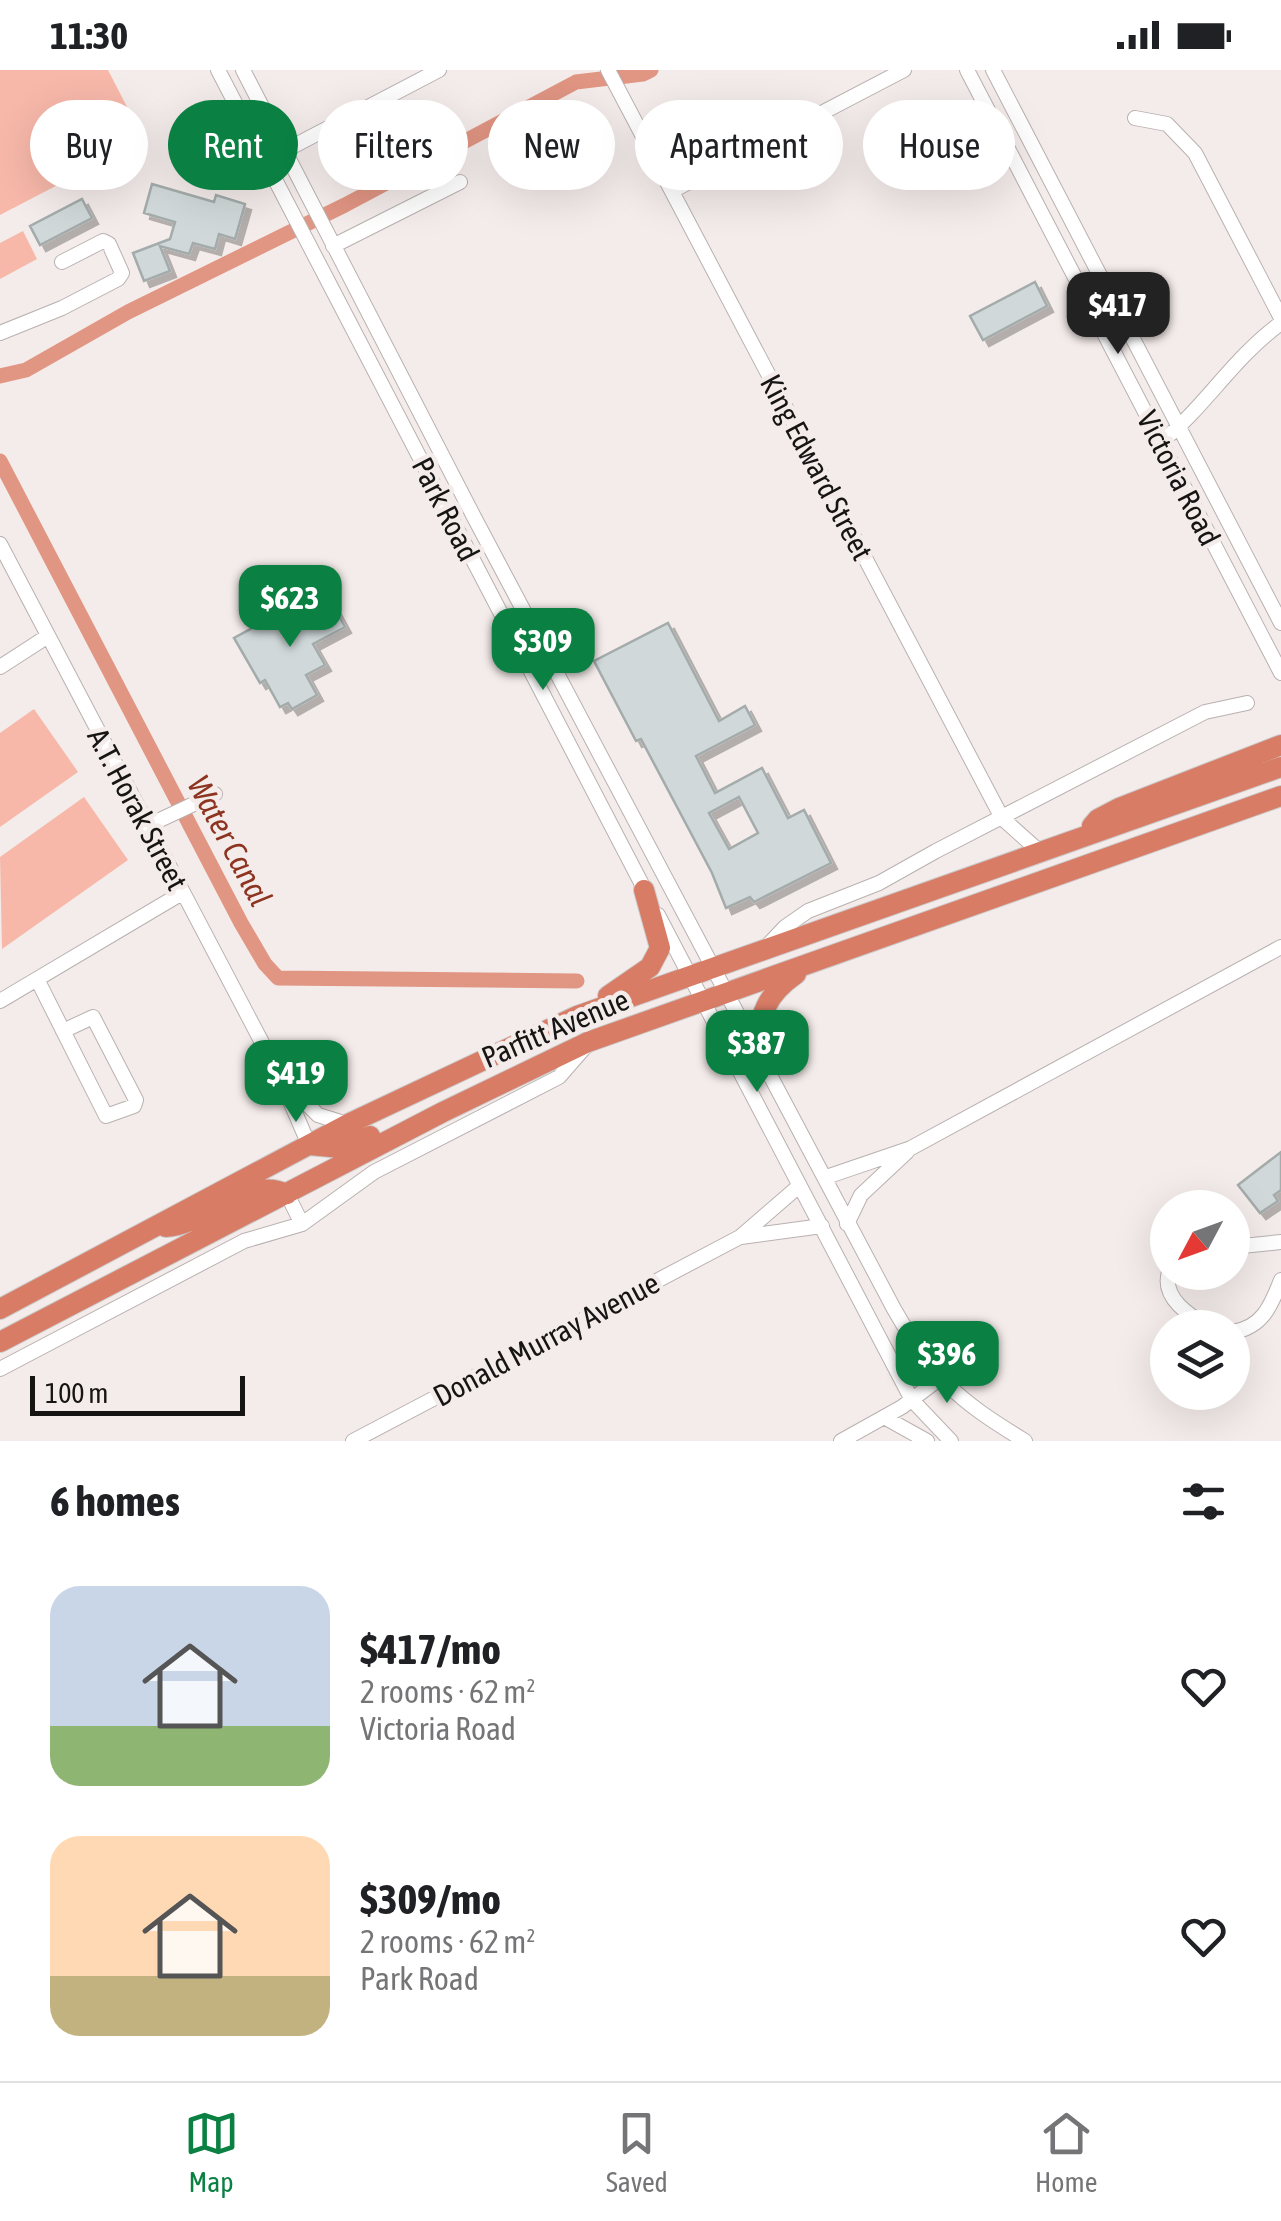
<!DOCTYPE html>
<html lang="en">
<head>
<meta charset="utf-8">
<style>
  :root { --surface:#fff; --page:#f6f6f6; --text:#202124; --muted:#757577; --line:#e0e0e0; --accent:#0b8043 }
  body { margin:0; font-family:"Asap Condensed",sans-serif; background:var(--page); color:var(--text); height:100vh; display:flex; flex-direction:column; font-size:38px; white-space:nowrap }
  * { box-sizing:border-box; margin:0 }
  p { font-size:32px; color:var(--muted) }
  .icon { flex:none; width:55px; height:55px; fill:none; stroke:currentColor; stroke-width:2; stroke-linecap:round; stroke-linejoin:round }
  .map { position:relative; height:1371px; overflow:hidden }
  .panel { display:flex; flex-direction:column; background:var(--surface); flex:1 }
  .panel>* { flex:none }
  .top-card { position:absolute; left:30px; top:30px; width:1222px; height:90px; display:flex; gap:20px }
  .needle { width:65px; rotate:229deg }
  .fabs { position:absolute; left:1150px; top:1120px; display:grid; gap:20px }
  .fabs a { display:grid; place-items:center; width:100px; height:100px; border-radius:50%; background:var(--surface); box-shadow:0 10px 40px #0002; font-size:50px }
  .scale { position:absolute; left:30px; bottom:25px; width:215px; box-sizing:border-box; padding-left:10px; border:5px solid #171414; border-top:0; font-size:28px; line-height:35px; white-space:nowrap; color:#171414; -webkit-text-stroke:8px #f4ecea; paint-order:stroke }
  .price { position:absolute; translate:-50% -85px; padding:0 22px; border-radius:20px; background:var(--accent); color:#fff; font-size:32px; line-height:65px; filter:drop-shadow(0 2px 5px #0008) }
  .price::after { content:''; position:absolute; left:50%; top:60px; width:30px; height:22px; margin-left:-15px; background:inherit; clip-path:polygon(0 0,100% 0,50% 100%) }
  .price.on { background:#222; color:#fff }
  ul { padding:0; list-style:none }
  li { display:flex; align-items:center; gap:30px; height:250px; padding:0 50px }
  li span { display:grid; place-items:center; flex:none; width:280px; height:200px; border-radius:30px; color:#555 }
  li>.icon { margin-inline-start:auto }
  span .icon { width:120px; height:120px; fill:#fffc; stroke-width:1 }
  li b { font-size:42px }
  h2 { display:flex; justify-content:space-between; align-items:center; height:120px; padding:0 50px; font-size:42px }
  .chip { padding:0 35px; border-radius:45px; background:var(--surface); box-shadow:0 10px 40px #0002; font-size:35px; line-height:90px }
  .chip.on { background:var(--accent); color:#fff }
  .status { display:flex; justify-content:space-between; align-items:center; height:70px; padding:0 50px; background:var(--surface); direction:ltr }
  .status svg { height:28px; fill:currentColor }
  .menu { display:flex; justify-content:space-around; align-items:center; height:140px; border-top:2px solid var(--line); background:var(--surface); font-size:28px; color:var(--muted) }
  .menu a { display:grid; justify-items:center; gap:5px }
  .menu .on { color:var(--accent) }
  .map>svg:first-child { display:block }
</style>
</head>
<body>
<div class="status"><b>11:30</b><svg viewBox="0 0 49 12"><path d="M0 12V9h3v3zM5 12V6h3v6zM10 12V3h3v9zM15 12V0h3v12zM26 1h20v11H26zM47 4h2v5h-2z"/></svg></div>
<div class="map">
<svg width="1281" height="1371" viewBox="0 0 1281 1371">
  <defs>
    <filter id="shadow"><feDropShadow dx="6" dy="6" stdDeviation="0" flood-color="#0004"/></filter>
  </defs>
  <rect width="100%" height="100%" fill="#f4ecea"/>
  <path fill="#f7b8a9" d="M 0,0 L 108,0 L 144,70 L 0,145 Z
    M 23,161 L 37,189 L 0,209 L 0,173 Z
    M 34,639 L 78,702 L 0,757 L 0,663 Z
    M 84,727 L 128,790 L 2,879 L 0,787 Z"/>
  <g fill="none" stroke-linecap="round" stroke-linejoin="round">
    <path stroke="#e19583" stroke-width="15" d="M 0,306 L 26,300 L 128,242 L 345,135 L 576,12 L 643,4 L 651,0
      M 0,391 L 241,853 L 265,894 L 278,908 L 577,911"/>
  </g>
  <path fill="#d0d8d9" stroke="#a3abab" stroke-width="2.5" fill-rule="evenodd" filter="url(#shadow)" d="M 152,114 L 214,132 L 216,125 L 245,134 L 235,169 L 219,164 L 215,179 L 193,173 L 189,184 L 160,176 L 170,201 L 144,211 L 133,183 L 170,169 L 175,152 L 144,143 Z
    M 82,129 L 92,148 L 40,175 L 30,156 Z
    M 1035,212 L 1047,236 L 983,270 L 970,246 Z
    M 328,526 L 345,557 L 313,574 L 325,595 L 306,605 L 317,625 L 292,639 L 288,633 L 280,637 L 265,610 L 260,613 L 234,568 L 280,543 L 284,550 Z
    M 668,553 L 719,651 L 745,636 L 755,655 L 696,686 L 715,723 L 762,698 L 788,748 L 804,740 L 831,793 L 754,832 L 750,827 L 726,838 L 712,803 L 641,669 L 636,671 L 594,591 ZM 739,727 L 758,763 L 729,779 L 709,743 Z
    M 1281,1082 L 1281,1120 L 1274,1125 L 1278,1131 L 1260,1143 L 1238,1115 Z"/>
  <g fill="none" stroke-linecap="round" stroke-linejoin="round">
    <g stroke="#b9b1b0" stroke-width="16">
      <path id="minor" d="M 218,0 L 648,826
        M 243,0 L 474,447 L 894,1239 C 934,1309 956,1329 1025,1371
        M 608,0 L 1002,748 L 1040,782
        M 967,0 L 1281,603
        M 993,0 L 1281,553
        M 1135,48 L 1167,54 L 1195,83 L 1281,248
        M 265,91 L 439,0
        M 672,121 L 904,0
        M 333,176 L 460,112
        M 0,263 L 62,238 L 118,209 L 122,203 L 109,174 L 103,171 L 62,192
        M 1161,372 C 1206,336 1232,289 1281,253
        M 0,474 L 278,1003 L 309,1075
        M 0,597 L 48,566
        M 147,756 L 215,724
        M 658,845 L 912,1330 L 951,1371
        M 768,875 L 785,857 L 808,841 L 879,813 L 936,781 L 1205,642 L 1247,633
        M 37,909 L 106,1046 L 134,1036 L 136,1030 L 93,947 L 63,961
        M 0,931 L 182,823
        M 288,1015 L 318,1045 L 347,1054
        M 826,1107 L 911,1078 L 1281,877
        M 287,1124 L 302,1154
        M 847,1154 L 861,1125 L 907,1082
        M 741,1167 L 822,1156
        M 1232,1177 L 1281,1172
        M 1169,1202 C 1161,1228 1190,1246 1210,1258
        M 1232,1262 C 1262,1258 1271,1236 1281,1210
        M 0,1299 L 244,1171 L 302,1154 L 374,1102 L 559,1007 L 586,976
        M 884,1347 L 927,1371
        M 353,1371 L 740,1167 L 799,1116
        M 841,1371 L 902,1337 L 939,1309"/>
    </g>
    <g stroke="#cccbcb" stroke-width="22">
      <path id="highway" d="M 1092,756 L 1098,749 L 1119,738 L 1281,675
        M 608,926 L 650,897 L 660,878 L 644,820
        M 758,980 C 758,945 767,924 796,904
        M 309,1075 L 341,1078 L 370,1066
        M 166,1157 C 207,1155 246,1104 287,1124
        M 0,1239 L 348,1054 L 577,946 L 1281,697
        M 0,1272 L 443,1042 L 588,972 L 1281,726"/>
    </g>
    <use href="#minor" stroke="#fff" stroke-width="14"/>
    <use href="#highway" stroke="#d87c66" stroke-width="20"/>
  </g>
  <g text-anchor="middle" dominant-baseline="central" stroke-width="9" stroke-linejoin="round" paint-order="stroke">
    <g font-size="30" fill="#171414" stroke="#f4ecea">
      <text transform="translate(817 397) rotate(62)">King Edward Street</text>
      <text transform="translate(1179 408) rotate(63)">Victoria Road</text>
      <text transform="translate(446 439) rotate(63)">Park Road</text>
      <text transform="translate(138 739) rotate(62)">A.T. Horak Street</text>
      <text transform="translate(555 958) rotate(-23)">Parfitt Avenue</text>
      <text transform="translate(546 1269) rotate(-28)">Donald Murray Avenue</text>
    </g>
    <g font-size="32" font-style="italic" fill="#8c3420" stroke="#f4ecea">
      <text transform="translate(230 771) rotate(62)">Water Canal</text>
    </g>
  </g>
</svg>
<div class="fabs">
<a><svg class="needle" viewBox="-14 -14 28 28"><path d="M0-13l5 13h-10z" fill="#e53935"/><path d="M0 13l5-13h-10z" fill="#757577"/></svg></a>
<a><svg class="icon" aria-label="layers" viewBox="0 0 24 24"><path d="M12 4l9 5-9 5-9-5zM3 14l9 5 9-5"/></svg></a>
</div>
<div class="scale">100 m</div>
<b class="price on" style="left:1118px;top:287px">$417</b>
<b class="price" style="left:290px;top:580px">$623</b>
<b class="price" style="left:543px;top:623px">$309</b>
<b class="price" style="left:757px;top:1025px">$387</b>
<b class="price" style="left:296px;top:1055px">$419</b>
<b class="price" style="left:947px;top:1336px">$396</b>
<div class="top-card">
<a class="chip">Buy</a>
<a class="chip on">Rent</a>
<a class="chip">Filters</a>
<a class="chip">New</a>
<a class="chip">Apartment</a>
<a class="chip">House</a>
</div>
</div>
<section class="panel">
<h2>6 homes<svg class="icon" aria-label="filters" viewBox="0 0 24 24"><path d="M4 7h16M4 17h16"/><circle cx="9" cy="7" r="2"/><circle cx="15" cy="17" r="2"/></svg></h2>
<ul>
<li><span style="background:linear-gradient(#c9d6e8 70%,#8fb573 0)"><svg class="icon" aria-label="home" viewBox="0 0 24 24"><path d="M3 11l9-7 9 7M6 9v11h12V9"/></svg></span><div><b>$417/mo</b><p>2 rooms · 62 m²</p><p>Victoria Road</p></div><svg class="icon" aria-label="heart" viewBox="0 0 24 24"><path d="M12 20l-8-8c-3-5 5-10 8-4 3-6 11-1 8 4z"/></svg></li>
<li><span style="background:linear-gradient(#ffd9b3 70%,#c2b280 0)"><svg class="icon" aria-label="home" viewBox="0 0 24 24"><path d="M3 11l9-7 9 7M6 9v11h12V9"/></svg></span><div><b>$309/mo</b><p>2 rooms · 62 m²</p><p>Park Road</p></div><svg class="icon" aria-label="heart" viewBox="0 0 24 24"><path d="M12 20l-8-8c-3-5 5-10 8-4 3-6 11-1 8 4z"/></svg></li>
</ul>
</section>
<nav class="menu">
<a class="on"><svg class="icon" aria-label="map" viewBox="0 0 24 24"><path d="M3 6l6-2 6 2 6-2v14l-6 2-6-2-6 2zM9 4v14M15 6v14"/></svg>Map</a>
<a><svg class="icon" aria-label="saved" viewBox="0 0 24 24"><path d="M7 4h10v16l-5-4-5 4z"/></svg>Saved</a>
<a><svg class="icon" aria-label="home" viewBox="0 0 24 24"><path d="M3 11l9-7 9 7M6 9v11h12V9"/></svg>Home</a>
</nav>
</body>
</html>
